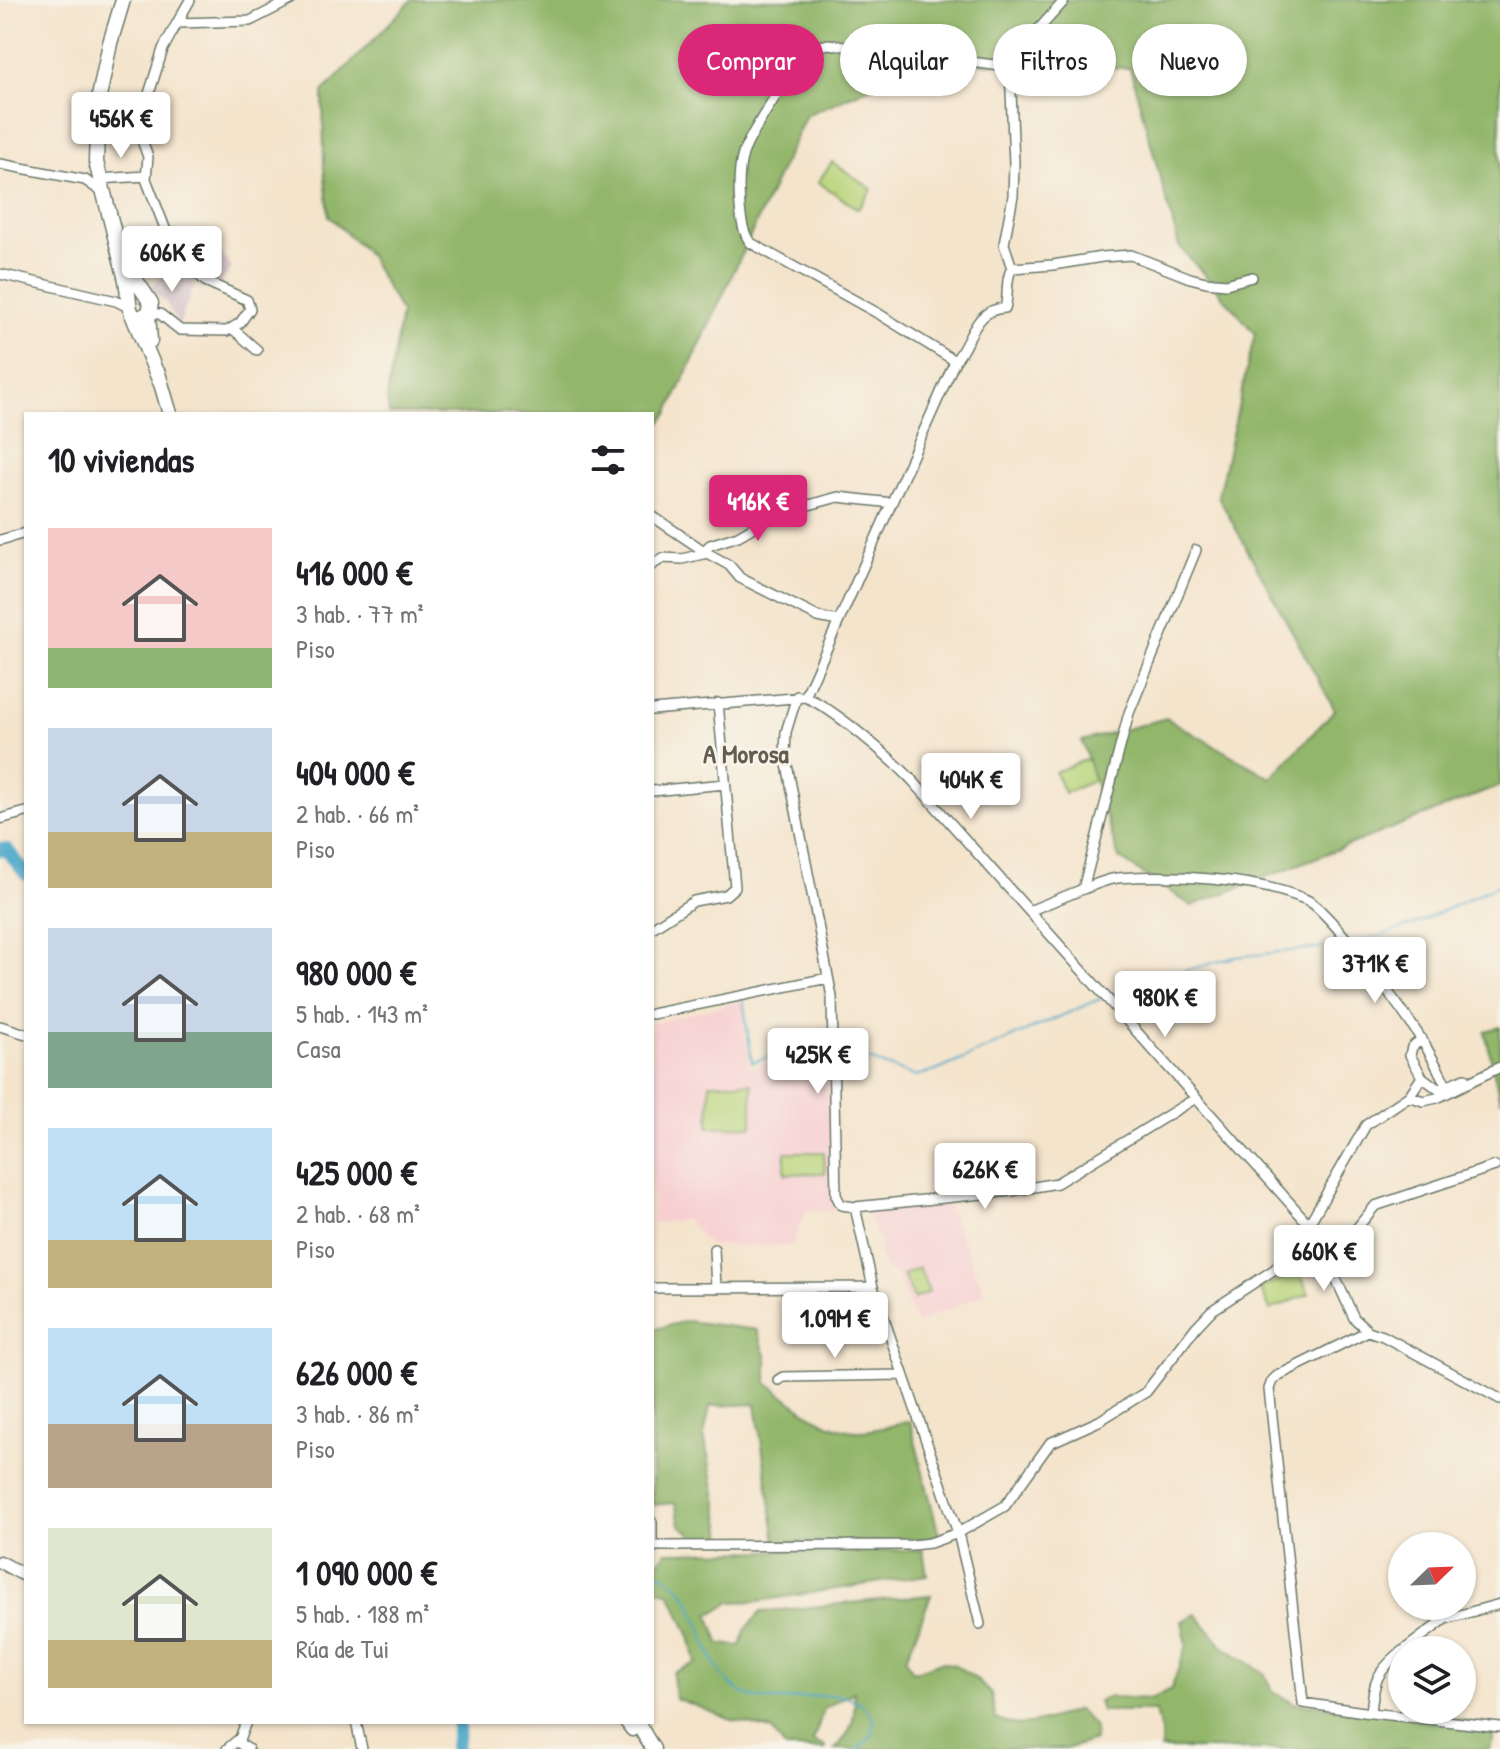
<!DOCTYPE html>
<html lang="es">
<head>
<meta charset="utf-8">
<style>
  :root { --surface:#fff; --page:#f2f2f2; --text:#202124; --muted:#757577; --accent:#db2777 }
  body { margin:0; font-family:"Patrick Hand",sans-serif; background:var(--page); color:var(--text); height:100vh; display:flex; flex-direction:column; font-size:30px; white-space:nowrap }
  * { box-sizing:border-box; margin:0 }
  p { font-size:26px; color:var(--muted) }
  .icon { flex:none; width:44px; height:44px; fill:none; stroke:currentColor; stroke-width:2; stroke-linecap:round; stroke-linejoin:round }
  .map { position:relative; flex:1; overflow:hidden }
  .drawer { position:absolute; left:24px; top:412px; width:630px; height:1312px; display:flex; flex-direction:column; background:var(--surface); border-radius:0px; box-shadow:0 2px 6px #0004 }
  .drawer>* { flex:none }
  .top-card { position:absolute; left:678px; top:24px; width:702px; height:72px; display:flex; gap:16px }
  .needle { width:52px; rotate:67deg }
  .fabs { position:absolute; left:1388px; top:1532px; display:grid; gap:16px }
  .fabs a { display:grid; place-items:center; width:88px; height:88px; border-radius:50%; background:var(--surface); box-shadow:0 2px 6px #0004; font-size:40px }
  .price { position:absolute; translate:-50% -68px; padding:0 18px; border-radius:8px; background:#fff; color:#222; font-size:26px; line-height:52px; filter:drop-shadow(0 2px 4px #0008) }
  .price::after { content:''; position:absolute; left:50%; top:48px; width:24px; height:18px; margin-left:-12px; background:inherit; clip-path:polygon(0 0,100% 0,50% 100%) }
  .price.current { background:var(--accent); color:#fff }
  ul { padding:0; list-style:none }
  li { display:flex; align-items:center; gap:24px; height:200px; padding:0 24px }
  li span { display:grid; place-items:center; flex:none; width:224px; height:160px; border-radius:0px; color:#555 }
  li>.icon { margin-inline-start:auto }
  span .icon { width:96px; height:96px; fill:#fffc; stroke-width:1 }
  li b { font-size:34px }
  h2 { display:flex; justify-content:space-between; align-items:center; height:96px; padding:0 24px; font-size:34px }
  .chip { padding:0 28px; border-radius:36px; background:var(--surface); box-shadow:0 2px 6px #0004; font-size:28px; line-height:72px }
  .chip.current { background:var(--accent); color:#fff }
  .map>svg:first-child { display:block }
</style>
</head>
<body>
<div class="map">
<svg width="1500" height="1749" viewBox="0 0 1500 1749">
  <rect width="100%" height="100%" fill="#f7f3e8"/>
  <filter id="ink" filterUnits="userSpaceOnUse"><feTurbulence type="fractalNoise" baseFrequency=".0125" numOctaves="2"/><feDisplacementMap in="SourceGraphic" scale="16" xChannelSelector="R" yChannelSelector="G"/><feConvolveMatrix kernelMatrix="1 2 1 2 8 2 1 2 1" color-interpolation-filters="sRGB"/></filter>
  <filter id="wash" filterUnits="userSpaceOnUse"><feTurbulence type="fractalNoise" baseFrequency=".006" numOctaves="4" result="noise"/><feDisplacementMap in="SourceGraphic" scale="32" xChannelSelector="R" yChannelSelector="G"/><feGaussianBlur stdDeviation="1.8" result="paint"/><feColorMatrix in="noise" values="0 0 0 0 0 0 0 0 0 0 0 0 0 0 0 0 0 1.4 0 .05"/><feComposite in="paint" operator="in"/></filter>
  <g filter="url(#wash)">
    <rect width="100%" height="100%" fill="#f4e4cc"/>
    <path fill="#f7cfd1" d="M 742,1001 L 750,1068 L 829,1046 L 831,1182 L 834,1212 L 807,1210 L 792,1246 L 708,1245 L 686,1219 L 652,1224 L 652,1023 Z
      M 947,1204 L 985,1293 L 916,1324 L 897,1276 L 886,1269 L 879,1256 L 880,1241 L 867,1213 Z"/>
    <path fill="#d2bdc6" d="M 194,235 L 215,246 L 232,268 L 214,291 L 196,279 L 179,325 L 165,301 L 148,289 L 179,261 L 171,246 L 177,239 Z"/>
    <path fill="#b9d57b" stroke="#6c8958" stroke-width="2" d="M 832,162 L 872,189 L 858,209 L 818,182 Z
      M 1094,756 L 1103,777 L 1064,793 L 1055,772 Z
      M 710,1083 L 752,1083 L 752,1126 L 709,1127 Z
      M 785,1152 L 824,1152 L 825,1173 L 785,1174 Z
      M 919,1268 L 929,1292 L 914,1299 L 903,1275 Z
      M 1299,1272 L 1309,1294 L 1270,1310 L 1260,1288 Z"/>
    <path fill="#92b66b" stroke="#587a50" stroke-width="2" d="M 412,0 L 1500,0 L 1500,786 L 1192,906 L 1119,858 L 1082,741 L 1166,718 L 1271,778 L 1335,710 L 1218,496 L 1255,333 L 1179,246 L 1130,68 L 928,62 L 806,115 L 668,414 L 652,433 L 652,414 L 389,414 L 387,398 L 401,313 L 367,253 L 329,216 L 324,168 L 323,92 Z
      M 1500,1027 L 1500,1101 L 1485,1031 Z
      M 686,1321 L 757,1330 L 767,1359 L 767,1383 C 792,1401 817,1424 848,1430 C 868,1434 891,1425 910,1421 L 939,1535 L 912,1542 L 776,1542 L 756,1404 L 710,1406 L 704,1435 L 724,1540 L 693,1540 L 691,1533 L 680,1525 L 675,1503 L 653,1505 L 652,1503 L 652,1357 L 656,1351 L 652,1330 Z
      M 923,1550 L 927,1575 L 759,1601 L 731,1602 L 709,1615 L 720,1644 L 741,1646 L 746,1629 L 761,1612 L 931,1595 L 906,1659 L 913,1672 L 941,1662 L 955,1665 L 976,1679 L 991,1694 L 996,1719 C 1022,1733 1051,1718 1078,1710 L 1095,1727 L 1094,1740 L 1066,1749 L 835,1749 C 853,1732 856,1716 854,1692 L 824,1708 L 813,1742 L 826,1747 L 826,1749 L 786,1749 L 771,1730 L 729,1719 L 675,1698 L 673,1673 L 696,1663 L 690,1636 L 670,1593 L 652,1588 L 652,1571 L 666,1552 Z
      M 1196,1614 L 1223,1646 L 1264,1673 L 1273,1692 L 1293,1703 L 1460,1720 L 1492,1729 L 1493,1741 L 1489,1749 L 1161,1749 L 1161,1733 L 1156,1711 L 1101,1711 L 1098,1701 L 1109,1697 L 1152,1699 L 1171,1689 L 1187,1645 L 1182,1621 Z"/>
    <g fill="none" stroke-linecap="round" stroke-linejoin="round">
      <path stroke="#4aa7c8" stroke-width="2" d="M 1353,944 L 1413,925 L 1500,884
        M 1108,996 L 1172,974 L 1235,957 L 1347,945
        M 743,999 L 752,1062 L 789,1051 L 828,1045
        M 837,1049 L 915,1076 L 936,1071 L 1102,998
        M 652,1568 C 662,1574 674,1580 682,1590 C 708,1624 704,1678 749,1696 C 789,1712 850,1672 874,1720 L 872,1736 L 858,1749"/>
      <path stroke="#4aa7c8" stroke-width="14" d="M 0,849 L 7,850 L 26,874
        M 456,1749 L 459,1722"/>
    </g>
  </g>
  <g filter="url(#ink)">
    <g fill="none" stroke-linecap="round" stroke-linejoin="round">
      <g stroke="#6a7769" stroke-width="12">
        <path id="street" d="M 1065,0 L 1028,41 L 1010,67 L 1014,164 L 1013,196 L 1004,244 L 1012,268 L 1053,265 L 1102,257 L 1131,255 L 1190,278 L 1206,282 L 1226,284 L 1252,277
          M 177,23 L 190,0
          M 0,164 L 85,180 L 102,192
          M 99,179 L 146,176
          M 0,274 L 116,301 L 130,308
          M 149,313 L 160,314 L 180,330 L 227,331 L 240,323 L 250,309 L 247,300 L 205,281 L 184,261 L 168,236 L 146,179 L 148,157 L 138,129 L 163,49 L 177,23 L 250,21 L 291,0
          M 233,329 L 257,350
          M 955,361 C 972,342 973,309 1005,308 C 1009,296 1005,279 1012,268
          M 652,516 L 707,553
          M 0,540 L 26,533
          M 1196,550 L 1129,713 L 1083,889 C 1094,885 1107,879 1118,878 C 1172,874 1257,878 1307,900 C 1330,911 1407,1016 1423,1042 C 1432,1056 1439,1071 1446,1085
          M 652,565 L 663,558 L 682,559 L 707,553
          M 838,621 L 818,617 L 740,578 L 729,565 L 707,553 L 706,549 L 710,545 L 738,536 L 776,514 L 838,497 L 892,503
          M 797,696 L 786,732 L 785,754 L 832,997 L 836,1195 L 841,1205 L 855,1207 L 1012,1191 L 1057,1183 L 1196,1098
          M 805,697 L 955,361 L 879,314 L 751,243 C 737,229 737,173 743,154 C 749,136 796,60 811,50 C 816,47 822,46 828,44 L 1010,67
          M 652,710 L 805,697 C 832,707 891,758 912,780 L 1313,1229 L 1354,1318 L 1368,1331 L 1383,1336 L 1500,1399
          M 652,791 L 725,784
          M 0,819 L 26,812
          M 1029,911 L 1083,889
          M 652,928 L 694,901 L 726,895 L 735,887 L 718,703
          M 652,1014 L 828,978
          M 0,1026 L 26,1034
          M 1422,1077 L 1438,1089 L 1465,1078
          M 1409,1096 L 1423,1101 L 1437,1098 L 1500,1067
          M 1322,1247 L 1352,1234 L 1375,1206 L 1495,1166
          M 714,1249 L 716,1288
          M 652,1288 L 873,1287
          M 1368,1331 L 1277,1376 L 1272,1381 L 1269,1389 L 1303,1703 L 1371,1713 L 1500,1727
          M 778,1380 L 783,1377 L 903,1375
          M 652,1522 L 652,1549
          M 653,1546 L 912,1545 L 930,1543 L 958,1533 L 873,1287 L 855,1207
          M 980,1624 L 958,1533 L 1005,1506 L 1050,1443 L 1099,1421 L 1146,1392 L 1196,1327 L 1211,1311 L 1275,1269 L 1309,1224 L 1366,1125 L 1409,1096 L 1422,1077 L 1410,1055 L 1412,1047 L 1422,1039
          M 1404,1650 L 1445,1619 L 1500,1604
          M 1371,1713 C 1374,1680 1376,1673 1402,1651
          M 356,1722 L 362,1749
          M 237,1742 L 248,1749
          M 227,1749 L 240,1738 L 246,1722"/>
      </g>
      <g stroke="#6a7769" stroke-width="15">
        <path id="secondary" d="M 0,1562 L 26,1576
          M 626,1722 L 632,1730"/>
      </g>
      <g stroke="#6a7769" stroke-width="17">
        <path id="primary" d="M 123,0 L 110,43 L 98,102 L 96,162 L 126,280 L 130,309 L 160,382
          M 129,270 L 151,303 L 149,313 L 141,317
          M 148,314 L 150,341
          M 158,373 L 170,414
          M 637,1722 L 653,1749"/>
      </g>
      <use href="#street" stroke="#fff" stroke-width="9"/>
      <use href="#secondary" stroke="#fff" stroke-width="12"/>
      <use href="#primary" stroke="#fff" stroke-width="14"/>
    </g>
  </g>
  <g text-anchor="middle" dominant-baseline="central" stroke-width="6" stroke-linejoin="round" paint-order="stroke">
    <g font-size="26" font-weight="bold" fill="#645c50" stroke="#f7f3e8">
      <text x="746" y="753">A Morosa</text>
    </g>
  </g>
</svg>
<div class="fabs">
<a><svg class="needle" viewBox="-14 -14 28 28"><path d="M0-13l5 13h-10z" fill="#e53935"/><path d="M0 13l5-13h-10z" fill="#757577"/></svg></a>
<a><svg class="icon" aria-label="layers" viewBox="0 0 24 24"><path d="M12 4l9 5-9 5-9-5zM3 14l9 5 9-5"/></svg></a>
</div>
<b class="price" style="left:121px;top:160px">456K €</b>
<b class="price" style="left:172px;top:294px">606K €</b>
<b class="price current" style="left:758px;top:543px">416K €</b>
<b class="price" style="left:971px;top:821px">404K €</b>
<b class="price" style="left:1375px;top:1005px">371K €</b>
<b class="price" style="left:1165px;top:1039px">980K €</b>
<b class="price" style="left:818px;top:1096px">425K €</b>
<b class="price" style="left:985px;top:1211px">626K €</b>
<b class="price" style="left:1324px;top:1293px">660K €</b>
<b class="price" style="left:835px;top:1360px">1.09M €</b>
<div class="top-card">
<a class="chip current">Comprar</a>
<a class="chip">Alquilar</a>
<a class="chip">Filtros</a>
<a class="chip">Nuevo</a>
</div>
<section class="drawer">
<h2>10 viviendas<svg class="icon" aria-label="filters" viewBox="0 0 24 24"><path d="M4 7h16M4 17h16"/><circle cx="9" cy="7" r="2"/><circle cx="15" cy="17" r="2"/></svg></h2>
<ul>
<li><span style="background:linear-gradient(#f6c9c9 75%,#8fb573 0)"><svg class="icon" aria-label="home" viewBox="0 0 24 24"><path d="M3 11l9-7 9 7M6 9v11h12V9"/></svg></span><div><b>416 000 €</b><p>3 hab. · 77 m²</p><p>Piso</p></div></li>
<li><span style="background:linear-gradient(#c9d6e8 65%,#c2b280 0)"><svg class="icon" aria-label="home" viewBox="0 0 24 24"><path d="M3 11l9-7 9 7M6 9v11h12V9"/></svg></span><div><b>404 000 €</b><p>2 hab. · 66 m²</p><p>Piso</p></div></li>
<li><span style="background:linear-gradient(#c9d6e8 65%,#7fa58c 0)"><svg class="icon" aria-label="home" viewBox="0 0 24 24"><path d="M3 11l9-7 9 7M6 9v11h12V9"/></svg></span><div><b>980 000 €</b><p>5 hab. · 143 m²</p><p>Casa</p></div></li>
<li><span style="background:linear-gradient(#bfe0f5 70%,#c2b280 0)"><svg class="icon" aria-label="home" viewBox="0 0 24 24"><path d="M3 11l9-7 9 7M6 9v11h12V9"/></svg></span><div><b>425 000 €</b><p>2 hab. · 68 m²</p><p>Piso</p></div></li>
<li><span style="background:linear-gradient(#bfe0f5 60%,#b9a48a 0)"><svg class="icon" aria-label="home" viewBox="0 0 24 24"><path d="M3 11l9-7 9 7M6 9v11h12V9"/></svg></span><div><b>626 000 €</b><p>3 hab. · 86 m²</p><p>Piso</p></div></li>
<li><span style="background:linear-gradient(#dfe7d0 70%,#c2b280 0)"><svg class="icon" aria-label="home" viewBox="0 0 24 24"><path d="M3 11l9-7 9 7M6 9v11h12V9"/></svg></span><div><b>1 090 000 €</b><p>5 hab. · 188 m²</p><p>Rúa de Tui</p></div></li>
</ul>
</section>
</div>
</body>
</html>
